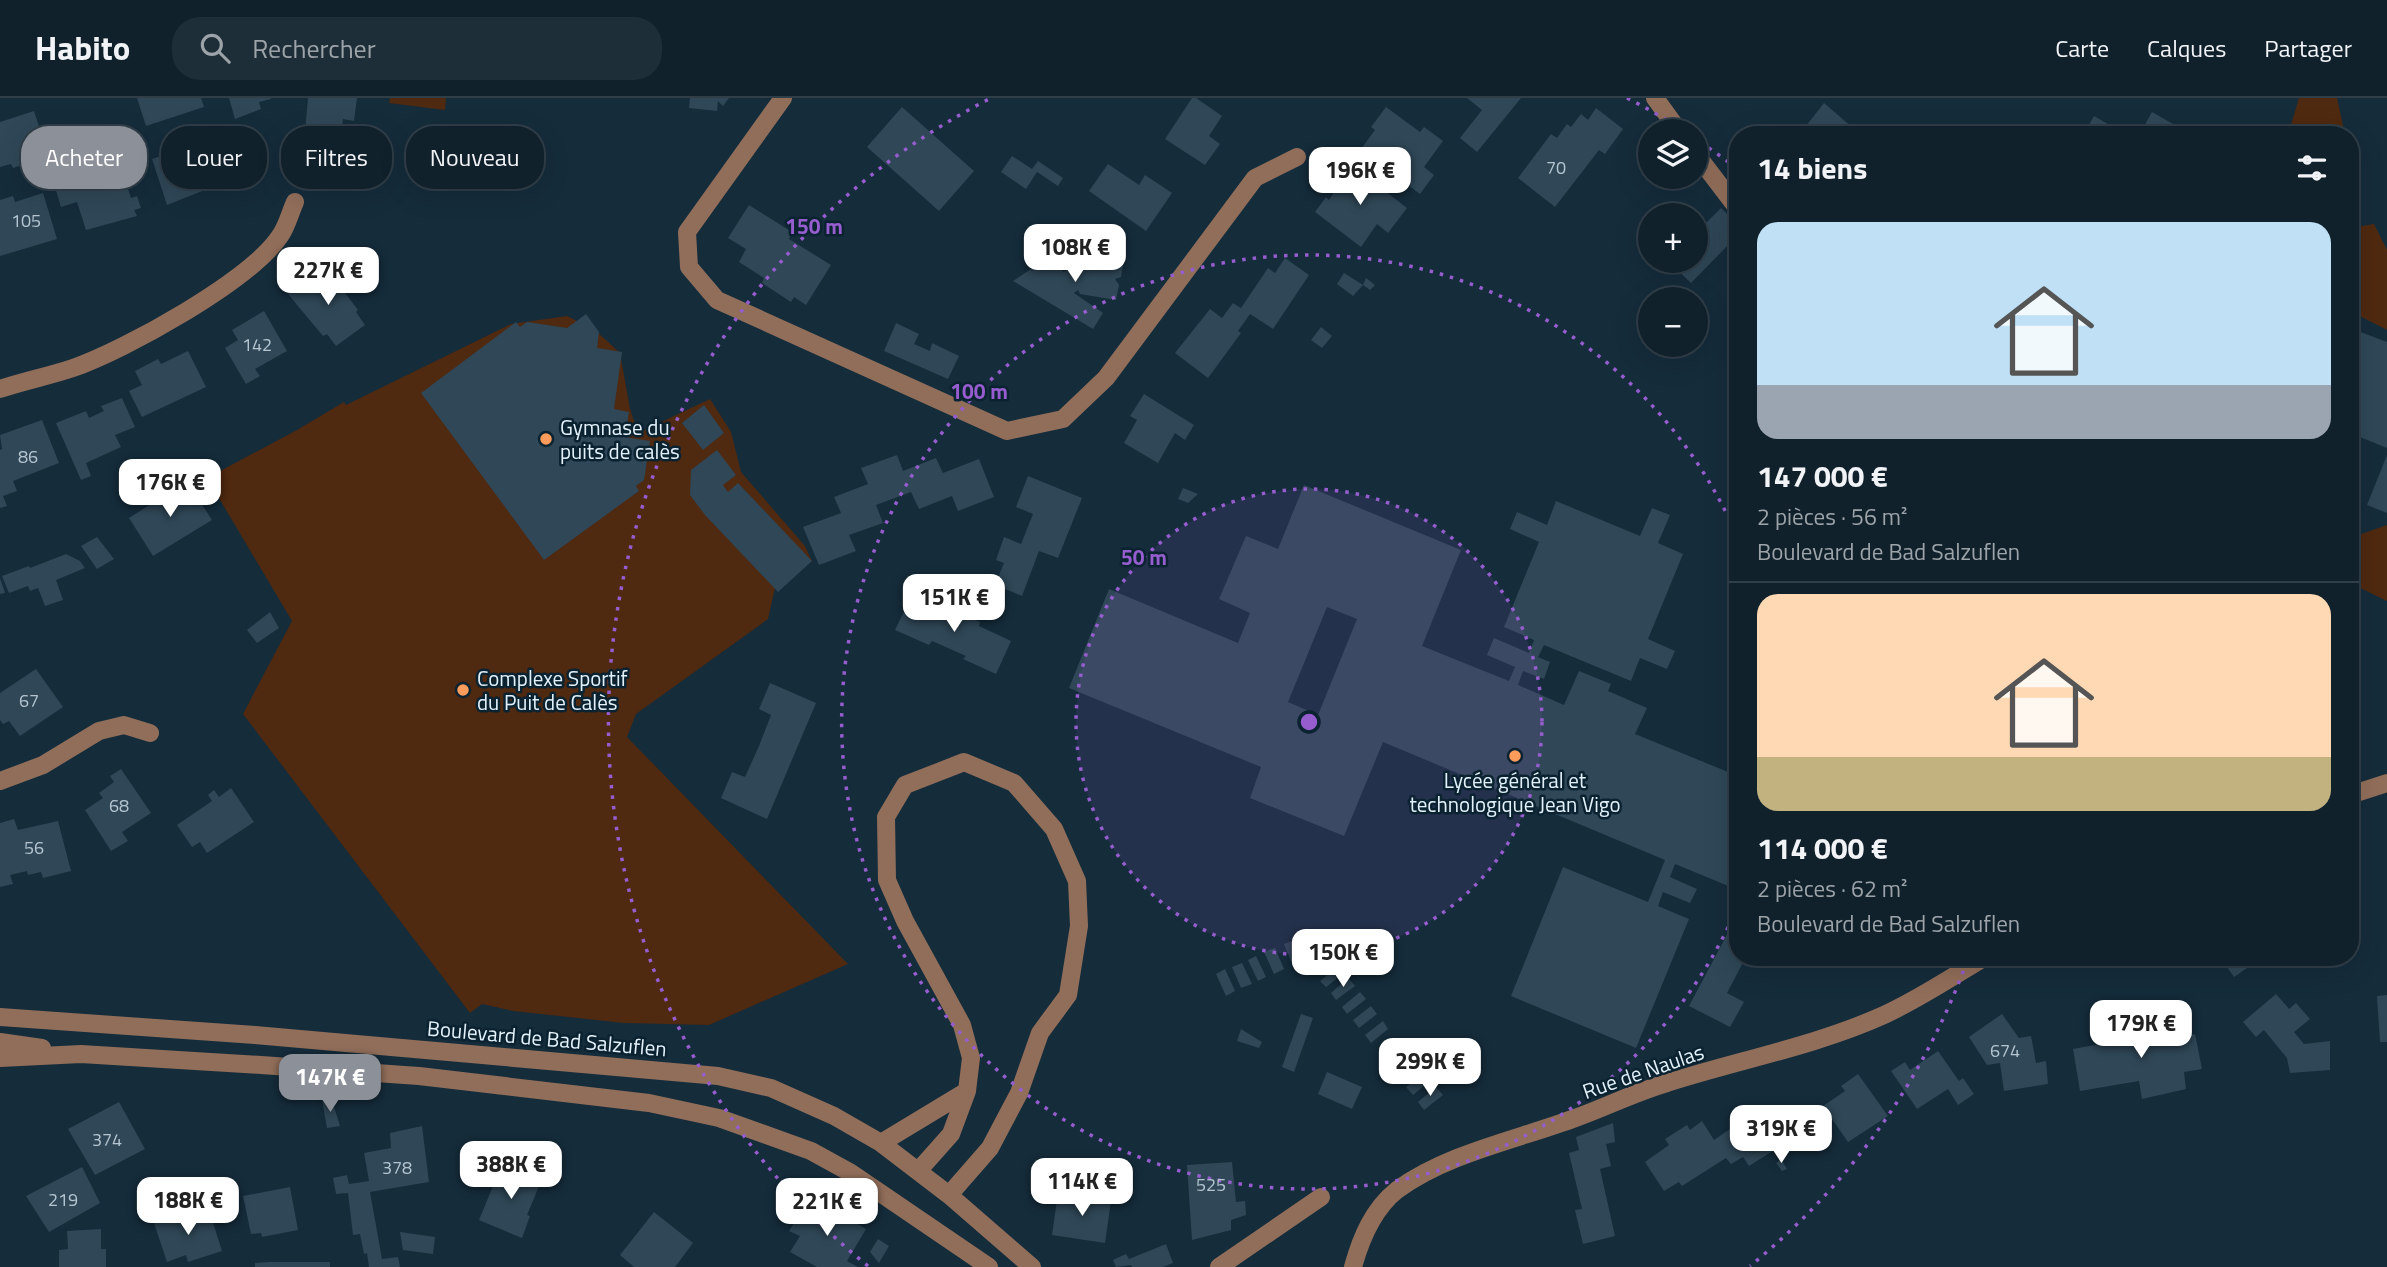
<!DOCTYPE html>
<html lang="fr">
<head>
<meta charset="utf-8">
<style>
  :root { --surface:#10212c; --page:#1e2e38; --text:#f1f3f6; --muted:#9ca3a9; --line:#303e48; --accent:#8c9099 }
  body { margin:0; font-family:"Titillium Web",sans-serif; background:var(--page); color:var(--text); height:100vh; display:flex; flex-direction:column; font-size:26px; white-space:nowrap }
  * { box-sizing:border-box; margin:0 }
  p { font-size:23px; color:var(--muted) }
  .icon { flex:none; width:38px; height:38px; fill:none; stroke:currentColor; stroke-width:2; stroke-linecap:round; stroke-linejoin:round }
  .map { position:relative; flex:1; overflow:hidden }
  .panel { position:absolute; left:1729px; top:28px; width:630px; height:840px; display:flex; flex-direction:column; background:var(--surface); border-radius:28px; box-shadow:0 7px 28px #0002,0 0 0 2px var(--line) }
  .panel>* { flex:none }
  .hud { position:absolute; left:21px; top:28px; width:665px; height:63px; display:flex; gap:14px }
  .fabs { position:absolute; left:1638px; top:21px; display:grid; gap:14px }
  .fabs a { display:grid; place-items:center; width:70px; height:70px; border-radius:50%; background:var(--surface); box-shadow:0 7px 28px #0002,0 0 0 2px var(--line); font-size:35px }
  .price { position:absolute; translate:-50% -60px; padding:0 16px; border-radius:14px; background:#fff; color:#222; font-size:23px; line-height:46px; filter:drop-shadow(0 2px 4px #0008) }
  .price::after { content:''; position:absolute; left:50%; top:42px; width:21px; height:16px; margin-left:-10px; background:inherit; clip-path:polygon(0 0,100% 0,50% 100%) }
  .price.on { background:var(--accent); color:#fff }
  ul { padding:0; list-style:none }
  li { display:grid; align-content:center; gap:14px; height:371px; padding:0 28px }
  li+li { border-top:2px solid var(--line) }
  li span { display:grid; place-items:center; height:217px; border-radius:21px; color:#555 }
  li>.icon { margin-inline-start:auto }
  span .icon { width:126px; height:126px; fill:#fffc; stroke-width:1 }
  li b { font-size:30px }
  h2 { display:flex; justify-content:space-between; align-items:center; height:84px; padding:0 28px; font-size:30px }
  .tag { padding:0 24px; border-radius:28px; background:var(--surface); box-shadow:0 7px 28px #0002,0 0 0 2px var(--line); font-size:24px; line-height:63px }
  .tag.on { background:var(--accent); color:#fff }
  header { display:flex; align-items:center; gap:42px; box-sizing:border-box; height:98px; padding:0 35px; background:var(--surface); border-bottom:2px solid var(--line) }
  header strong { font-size:33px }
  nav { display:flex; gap:38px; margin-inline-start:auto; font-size:24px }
  .search { width:490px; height:63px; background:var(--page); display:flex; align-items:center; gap:18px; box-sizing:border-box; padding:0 24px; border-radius:28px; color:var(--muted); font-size:26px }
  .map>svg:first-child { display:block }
</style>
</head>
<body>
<header>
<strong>Habito</strong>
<div class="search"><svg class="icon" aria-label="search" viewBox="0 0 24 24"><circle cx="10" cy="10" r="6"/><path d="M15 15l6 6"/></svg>Rechercher</div>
<nav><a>Carte</a><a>Calques</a><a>Partager</a></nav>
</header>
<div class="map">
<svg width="2387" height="1169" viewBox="0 0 2387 1169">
  <rect width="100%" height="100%" fill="#152c3b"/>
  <path fill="#4f2910" d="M 390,0 L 446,0 L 445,12 L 389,5 Z
    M 2299,0 L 2337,0 L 2345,37 L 2288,37 Z
    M 2374,126 L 2387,152 L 2387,232 L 2350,213 L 2350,130 Z
    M 567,218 L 595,232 L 620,255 L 630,311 L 638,335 L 710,301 L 731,334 L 741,374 L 805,448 L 812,463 L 775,490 L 768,521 L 636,616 L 627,639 L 848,866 L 709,927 L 624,925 L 513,913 L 482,906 L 470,915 L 243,616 L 292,523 L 207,380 L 297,332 L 344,304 L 346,307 L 511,226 Z
    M 2387,427 L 2387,503 L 2350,485 L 2350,440 Z"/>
  <path fill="#2f4757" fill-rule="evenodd" d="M 137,0 L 201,0 L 204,9 L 146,28 Z
    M 229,0 L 271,0 L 271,1 L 259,4 L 261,11 L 235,21 Z
    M 308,0 L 357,0 L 354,23 L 343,21 L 342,29 L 320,26 L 318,47 L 304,45 Z
    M 690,0 L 729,0 L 723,8 L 718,3 L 717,13 L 689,10 Z
    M 1192,0 L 1196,0 L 1222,18 L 1209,38 L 1220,46 L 1205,67 L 1165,41 Z
    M 1467,0 L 1521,0 L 1477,54 L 1460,40 L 1482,12 Z
    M 1824,5 L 1853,30 L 1847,37 L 1799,37 Z
    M 902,9 L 974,73 L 939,113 L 867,49 Z
    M 1386,9 L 1420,34 L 1424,29 L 1443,43 L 1424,69 L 1434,77 L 1420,96 L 1384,69 L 1381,72 L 1358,55 L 1375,32 L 1371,29 Z
    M 1596,10 L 1623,31 L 1605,56 L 1599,52 L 1555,109 L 1518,80 L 1551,36 L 1557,40 L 1567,26 L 1571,29 L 1581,16 L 1588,22 Z
    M 34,13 L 43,40 L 37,42 L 44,60 L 13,70 L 11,66 L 0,69 L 0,24 Z
    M 2152,14 L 2180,30 L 2177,37 L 2139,37 Z
    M 2094,18 L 2127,37 L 2083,37 Z
    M 216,40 L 230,82 L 167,107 L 152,61 Z
    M 1012,58 L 1032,71 L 1038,63 L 1063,80 L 1058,88 L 1037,74 L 1026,91 L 1001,74 Z
    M 1108,66 L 1139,87 L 1145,77 L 1172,95 L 1146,133 L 1089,93 Z
    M 1350,66 L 1407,110 L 1388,135 L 1377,126 L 1361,149 L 1315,114 L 1326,99 L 1329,102 L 1338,88 L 1335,87 Z
    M 121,71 L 131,100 L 137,98 L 141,110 L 134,112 L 137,118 L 86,132 L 77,104 L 61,109 L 51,76 L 67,72 L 71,86 Z
    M 43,95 L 57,141 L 0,158 L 0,102 L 13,98 L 15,104 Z
    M 749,107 L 792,134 L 789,141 L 831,167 L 806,207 L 794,199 L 791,204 L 762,185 L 764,180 L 739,164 L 746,151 L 728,140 Z
    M 1721,110 L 1738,127 L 1738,137 L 1691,185 L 1673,168 L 1679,163 L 1696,163 L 1696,146 L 1709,133 L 1704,127 Z
    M 1073,152 L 1124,162 L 1121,179 L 1115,181 L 1119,187 L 1116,202 L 1080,196 L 1078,192 L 1074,195 L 1103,215 L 1093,231 L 1013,183 L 1052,157 L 1063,174 L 1069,171 Z
    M 1285,160 L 1309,177 L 1273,231 L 1250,216 L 1238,233 L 1241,235 L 1208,280 L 1175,255 L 1210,211 L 1222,220 L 1233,205 L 1241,210 L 1268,170 L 1275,175 Z
    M 325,168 L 358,212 L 356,214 L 365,227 L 336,248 L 327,236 L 323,238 L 288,196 Z
    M 1344,175 L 1363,187 L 1353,198 L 1337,186 Z
    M 1366,180 L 1375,187 L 1370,192 L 1363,187 Z
    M 264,213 L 287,253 L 255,271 L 260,278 L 246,286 L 225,250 L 238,242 L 232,232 Z
    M 586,216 L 599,234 L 597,250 L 622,254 L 614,311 L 629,314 L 625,339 L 650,343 L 644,382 L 636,388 L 639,393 L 544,462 L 421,295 L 516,224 L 520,229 L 527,224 L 567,230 Z
    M 896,225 L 919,236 L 914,246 L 930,253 L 932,245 L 959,258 L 948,281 L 884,253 Z
    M 1321,229 L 1332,238 L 1322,250 L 1311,242 Z
    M 2350,230 L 2387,244 L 2387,350 L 2350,335 Z
    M 188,253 L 206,289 L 142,319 L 129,293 L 142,287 L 135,273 L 158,261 L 161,266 Z
    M 1144,296 L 1194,327 L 1185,342 L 1175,335 L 1158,365 L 1124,345 L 1137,322 L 1130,318 Z
    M 122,300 L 135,329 L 115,337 L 121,349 L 86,365 L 91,378 L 81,382 L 56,325 L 86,313 L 89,320 L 104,313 L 101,308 Z
    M 704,307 L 724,335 L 703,352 L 682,325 Z
    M 42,322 L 59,365 L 13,383 L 17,393 L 3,398 L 7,408 L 0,410 L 0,352 L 2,351 L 0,337 Z
    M 717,352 L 736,377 L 723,387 L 728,394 L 738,385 L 812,463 L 778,494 L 705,417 L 690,397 L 691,372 Z
    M 897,357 L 903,373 L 936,360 L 943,375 L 979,361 L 994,399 L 958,413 L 952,398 L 919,411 L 911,394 L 876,407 L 883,425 L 849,437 L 856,453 L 819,467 L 803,429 L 841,415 L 834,399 L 868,386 L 861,370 Z
    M 2387,357 L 2387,415 L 2367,407 Z
    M 1028,378 L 1082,400 L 1058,460 L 1039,453 L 1022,498 L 995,487 L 1004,465 L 996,462 L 1004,439 L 1021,446 L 1033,416 L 1016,409 Z
    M 187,383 L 212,422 L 153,458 L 129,420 Z
    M 1304,387 L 1461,452 L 1422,548 L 1509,583 L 1515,569 L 1487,557 L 1494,540 L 1529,555 L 1534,542 L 1504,529 L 1539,444 L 1510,431 L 1517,414 L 1547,427 L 1556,403 L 1640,438 L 1652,410 L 1670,417 L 1658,445 L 1683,456 L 1648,541 L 1675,553 L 1667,571 L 1640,560 L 1631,583 L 1544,547 L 1538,559 L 1550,564 L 1544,581 L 1523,573 L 1518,587 L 1564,607 L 1579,573 L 1611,586 L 1608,593 L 1647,610 L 1635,636 L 1738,678 L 1738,792 L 1675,766 L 1670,779 L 1697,791 L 1690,805 L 1663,794 L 1658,808 L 1689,821 L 1636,950 L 1511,898 L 1563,769 L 1648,804 L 1665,762 L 1383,644 L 1344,738 L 1250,700 L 1261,669 L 1069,590 L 1109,491 L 1238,545 L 1250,515 L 1219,501 L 1246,438 L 1278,451 ZM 1327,509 L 1357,521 L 1318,617 L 1288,604 Z
    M 1183,390 L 1198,396 L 1188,405 L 1178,401 Z
    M 97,439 L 114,461 L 97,471 L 81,448 Z
    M 66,456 L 80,463 L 85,470 L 56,482 L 63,502 L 45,508 L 38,490 L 30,493 L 28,488 L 9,495 L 2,478 L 29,468 L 30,470 Z
    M 0,480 L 5,495 L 0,496 Z
    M 911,499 L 945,514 L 946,509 L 980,524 L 979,528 L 1011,543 L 996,576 L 963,561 L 966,558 L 932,543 L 929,547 L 895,532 Z
    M 270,514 L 279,530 L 257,545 L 247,532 Z
    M 2350,514 L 2357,517 L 2350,533 Z
    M 36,571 L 63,609 L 20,638 L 9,623 L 3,626 L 0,622 L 0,595 Z
    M 770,585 L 816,605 L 767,721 L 721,700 L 732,674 L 745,679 L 759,648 L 771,617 L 759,611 Z
    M 121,671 L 151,715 L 122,734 L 128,743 L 111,753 L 85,712 L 103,700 L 99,695 L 114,684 L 110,678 Z
    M 231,690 L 254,724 L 207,755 L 200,744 L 192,749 L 177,727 L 212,703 L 208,697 L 214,692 L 219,699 Z
    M 14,721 L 18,732 L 58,723 L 71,773 L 43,780 L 41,774 L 28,777 L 27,773 L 10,777 L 13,786 L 0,789 L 0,725 Z
    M 1738,816 L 1738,859 L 1746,859 L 1727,895 L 1744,904 L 1730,929 L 1689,908 Z
    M 1294,842 L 1303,863 L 1293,868 L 1284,846 Z
    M 1275,850 L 1284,871 L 1274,876 L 1264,854 Z
    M 1326,852 L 1331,860 L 1313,874 L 1308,866 Z
    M 1256,858 L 1266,879 L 1258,883 L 1248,862 Z
    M 2220,859 L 2263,859 L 2234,879 Z
    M 1242,865 L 1252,886 L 1241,890 L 1232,869 Z
    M 1339,868 L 1344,875 L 1326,889 L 1320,883 Z
    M 1225,871 L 1235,893 L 1226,898 L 1216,876 Z
    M 1348,880 L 1355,888 L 1336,902 L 1331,895 Z
    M 1360,894 L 1366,901 L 1347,916 L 1342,909 Z
    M 2276,896 L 2289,911 L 2296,905 L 2310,921 L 2294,934 L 2304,946 L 2330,943 L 2330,972 L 2290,975 L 2287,960 L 2264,932 L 2256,939 L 2243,924 Z
    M 2387,897 L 2387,944 L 2380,944 L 2377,898 Z
    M 1371,908 L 1377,916 L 1359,930 L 1353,922 Z
    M 1301,916 L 1313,920 L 1294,974 L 1282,969 Z
    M 2002,916 L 2019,940 L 2031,938 L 2036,965 L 2046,963 L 2048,986 L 2004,993 L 2000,965 L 1987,967 L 1969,939 Z
    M 2175,921 L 2178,939 L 2195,936 L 2202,971 L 2184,974 L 2186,991 L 2142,1001 L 2139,983 L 2080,993 L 2073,951 L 2132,940 L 2129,929 Z
    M 1383,923 L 1388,931 L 1371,945 L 1365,937 Z
    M 1241,931 L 1262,944 L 1259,950 L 1237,943 Z
    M 1396,940 L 1402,948 L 1385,962 L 1378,954 Z
    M 1938,953 L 1959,983 L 1963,980 L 1974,996 L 1958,1007 L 1948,991 L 1917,1011 L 1891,973 L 1905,964 L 1910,972 Z
    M 1410,957 L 1416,965 L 1399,979 L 1391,971 Z
    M 1327,974 L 1362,989 L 1352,1011 L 1318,996 Z
    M 1425,974 L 1431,982 L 1413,997 L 1406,989 Z
    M 1858,976 L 1888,1018 L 1848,1044 L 1823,1008 L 1845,993 L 1841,988 Z
    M 1436,989 L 1443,997 L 1424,1012 L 1418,1004 Z
    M 331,999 L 340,1028 L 327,1030 L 322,1002 Z
    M 119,1004 L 145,1051 L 95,1077 L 68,1031 Z
    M 1779,1008 L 1798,1037 L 1749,1068 L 1743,1059 L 1731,1066 L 1726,1060 L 1682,1088 L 1679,1084 L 1664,1093 L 1645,1064 L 1669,1047 L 1665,1041 L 1687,1027 L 1690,1032 L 1702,1023 L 1714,1042 L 1759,1011 L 1764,1017 Z
    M 1613,1025 L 1615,1044 L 1606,1046 L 1611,1068 L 1600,1071 L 1615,1138 L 1583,1146 L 1575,1112 L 1582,1111 L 1569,1055 L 1579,1052 L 1576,1039 Z
    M 422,1028 L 429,1084 L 370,1094 L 382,1161 L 398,1159 L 400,1169 L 369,1169 L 367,1155 L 364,1156 L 360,1136 L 353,1137 L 348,1095 L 336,1096 L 333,1080 L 347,1077 L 349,1086 L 369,1083 L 364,1055 L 391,1050 L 390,1035 Z
    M 1781,1061 L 1787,1071 L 1782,1073 L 1776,1065 Z
    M 1232,1064 L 1236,1104 L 1245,1103 L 1246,1117 L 1231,1122 L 1231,1132 L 1192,1142 L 1187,1067 Z
    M 502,1066 L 542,1081 L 527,1117 L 530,1118 L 522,1140 L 479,1122 Z
    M 82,1069 L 100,1105 L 49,1134 L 26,1098 Z
    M 290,1089 L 298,1132 L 262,1139 L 261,1135 L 251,1136 L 243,1098 Z
    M 1058,1095 L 1111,1103 L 1105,1145 L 1052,1137 Z
    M 820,1104 L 866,1131 L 847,1163 L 858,1169 L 817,1169 L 790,1154 L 800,1138 L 789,1133 L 797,1120 L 807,1124 Z
    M 209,1112 L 222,1153 L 188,1164 L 186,1157 L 167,1164 L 154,1125 L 184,1116 L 186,1119 Z
    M 654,1114 L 693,1145 L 675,1169 L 634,1169 L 620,1157 Z
    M 101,1131 L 101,1151 L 106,1151 L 106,1169 L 59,1169 L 59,1152 L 68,1151 L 67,1133 Z
    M 400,1134 L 435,1139 L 433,1156 L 403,1152 Z
    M 878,1141 L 889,1148 L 879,1165 L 870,1154 Z
    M 1166,1146 L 1173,1165 L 1163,1169 L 1132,1169 L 1131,1167 L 1116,1169 L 1113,1162 L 1126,1156 L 1129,1161 Z
    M 269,1164 L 330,1164 L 330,1169 L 255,1169 L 255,1165 Z"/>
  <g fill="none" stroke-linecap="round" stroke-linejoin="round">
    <path stroke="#916e5a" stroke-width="18" d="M 783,0 L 687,134 L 689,169 L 717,202 L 1007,333 L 1063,321 L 1106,280 L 1255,80 L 1297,59
      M 1655,0 L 1679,33
      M 1696,56 L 1738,111
      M 0,291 C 24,283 49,278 73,270 C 125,252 250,183 280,138 C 287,128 290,115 295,104
      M 0,683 L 43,667 L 99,633 L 124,627 L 150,635
      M 2350,697 L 2387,685
      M 0,919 L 255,937 L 718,978 L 771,990 L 834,1018 L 881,1045 L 949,1097 L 1032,1169
      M 0,944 L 42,950
      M 0,960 L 81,956 L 261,967 L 419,978 L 649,1005 L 719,1020 L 811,1053 L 851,1075 L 989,1169
      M 881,1045 L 967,993
      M 919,1072 L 951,1036 L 967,993 L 971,960 L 962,927 L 905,823 L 887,782 L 886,719 L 905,687 L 964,664 L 1014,685 L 1054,731 L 1077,783 L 1079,828 L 1068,897 L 1040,935 L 1019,995 L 990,1050 L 949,1097
      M 1219,1169 L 1321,1099
      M 1353,1169 C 1361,1140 1373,1111 1397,1092 C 1447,1055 1520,1041 1578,1019 C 1608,1008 1636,994 1667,985 C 1739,962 1815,948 1884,917 C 1919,901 1952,879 1985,859"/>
  </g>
  <circle cx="1309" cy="624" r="233" fill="#955dce" fill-opacity=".12"/>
  <g fill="none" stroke="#955dce" stroke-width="3.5" stroke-dasharray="3.5 7">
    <circle cx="1309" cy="624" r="233"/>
    <path d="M1737 810A467 467 0 1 1 1737 438"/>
    <path d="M1967 863A700 700 0 0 1 1750 1168M868 1168A700 700 0 0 1 991 0M1627 0A700 700 0 0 1 1680 30M1700 44A700 700 0 0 1 1735 69"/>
  </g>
  <g fill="#ff9b5b" stroke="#0b2231" stroke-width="2.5">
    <circle cx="546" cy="341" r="7"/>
    <circle cx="463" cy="592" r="7"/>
    <circle cx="1515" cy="658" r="7"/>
  </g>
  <g text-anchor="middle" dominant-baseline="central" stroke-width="5" stroke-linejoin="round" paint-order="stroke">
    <g font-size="18" fill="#b5c6d1">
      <text x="1556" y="69">70</text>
      <text x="26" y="122">105</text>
      <text x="257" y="246">142</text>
      <text x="28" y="358">86</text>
      <text x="29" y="602">67</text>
      <text x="119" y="707">68</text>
      <text x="34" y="749">56</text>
      <text x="2005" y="952">674</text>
      <text x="107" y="1041">374</text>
      <text x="397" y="1069">378</text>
      <text x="1211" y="1086">525</text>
      <text x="63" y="1101">219</text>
    </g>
    <g font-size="21" fill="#e2f1fa" stroke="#0b2231" text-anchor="start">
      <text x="560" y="329">Gymnase du<tspan x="560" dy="24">puits de calès</tspan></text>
      <text x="477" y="580">Complexe Sportif<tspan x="477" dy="24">du Puit de Calès</tspan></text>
      <text x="1515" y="682" text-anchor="middle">Lycée général et<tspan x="1515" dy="24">technologique Jean Vigo</tspan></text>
    </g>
    <g font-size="21" fill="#e2f1fa" stroke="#0b2231">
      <text transform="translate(547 940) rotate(5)">Boulevard de Bad Salzuflen</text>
      <text transform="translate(1643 973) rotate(-19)">Rue de Naulas</text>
    </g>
  </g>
  <circle cx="1309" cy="624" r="10" fill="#955dce" stroke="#0b2231" stroke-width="3.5"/>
  <g font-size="21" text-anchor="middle" font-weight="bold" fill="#955dce" stroke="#0b2231" stroke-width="5" stroke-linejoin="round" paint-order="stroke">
    <text x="814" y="136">150 m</text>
    <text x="979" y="301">100 m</text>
    <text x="1144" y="467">50 m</text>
  </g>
</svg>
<div class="fabs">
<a><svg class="icon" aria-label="layers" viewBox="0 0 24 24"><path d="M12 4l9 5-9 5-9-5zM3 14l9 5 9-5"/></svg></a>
<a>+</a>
<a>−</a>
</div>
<b class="price" style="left:1360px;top:109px">196K €</b>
<b class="price" style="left:1075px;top:186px">108K €</b>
<b class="price" style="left:328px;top:209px">227K €</b>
<b class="price" style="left:170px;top:421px">176K €</b>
<b class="price" style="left:954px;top:536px">151K €</b>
<b class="price" style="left:1343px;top:891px">150K €</b>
<b class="price" style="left:2141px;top:962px">179K €</b>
<b class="price" style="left:1430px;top:1000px">299K €</b>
<b class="price on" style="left:330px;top:1016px">147K €</b>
<b class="price" style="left:1781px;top:1067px">319K €</b>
<b class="price" style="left:511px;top:1103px">388K €</b>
<b class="price" style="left:1082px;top:1120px">114K €</b>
<b class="price" style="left:188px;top:1139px">188K €</b>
<b class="price" style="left:827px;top:1140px">221K €</b>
<div class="hud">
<a class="tag on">Acheter</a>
<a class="tag">Louer</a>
<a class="tag">Filtres</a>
<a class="tag">Nouveau</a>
</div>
<section class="panel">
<h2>14 biens<svg class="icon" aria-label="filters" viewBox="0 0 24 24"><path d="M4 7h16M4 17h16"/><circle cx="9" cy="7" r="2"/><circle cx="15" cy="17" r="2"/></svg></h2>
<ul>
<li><span style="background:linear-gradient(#bfe0f5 75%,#9aa5b1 0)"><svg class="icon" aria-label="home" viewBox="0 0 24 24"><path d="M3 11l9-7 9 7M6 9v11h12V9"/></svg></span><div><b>147 000 €</b><p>2 pièces · 56 m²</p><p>Boulevard de Bad Salzuflen</p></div></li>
<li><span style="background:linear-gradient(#ffd9b3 75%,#c2b280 0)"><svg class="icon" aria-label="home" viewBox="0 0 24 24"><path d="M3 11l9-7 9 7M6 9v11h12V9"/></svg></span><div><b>114 000 €</b><p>2 pièces · 62 m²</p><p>Boulevard de Bad Salzuflen</p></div></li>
</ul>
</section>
</div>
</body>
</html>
